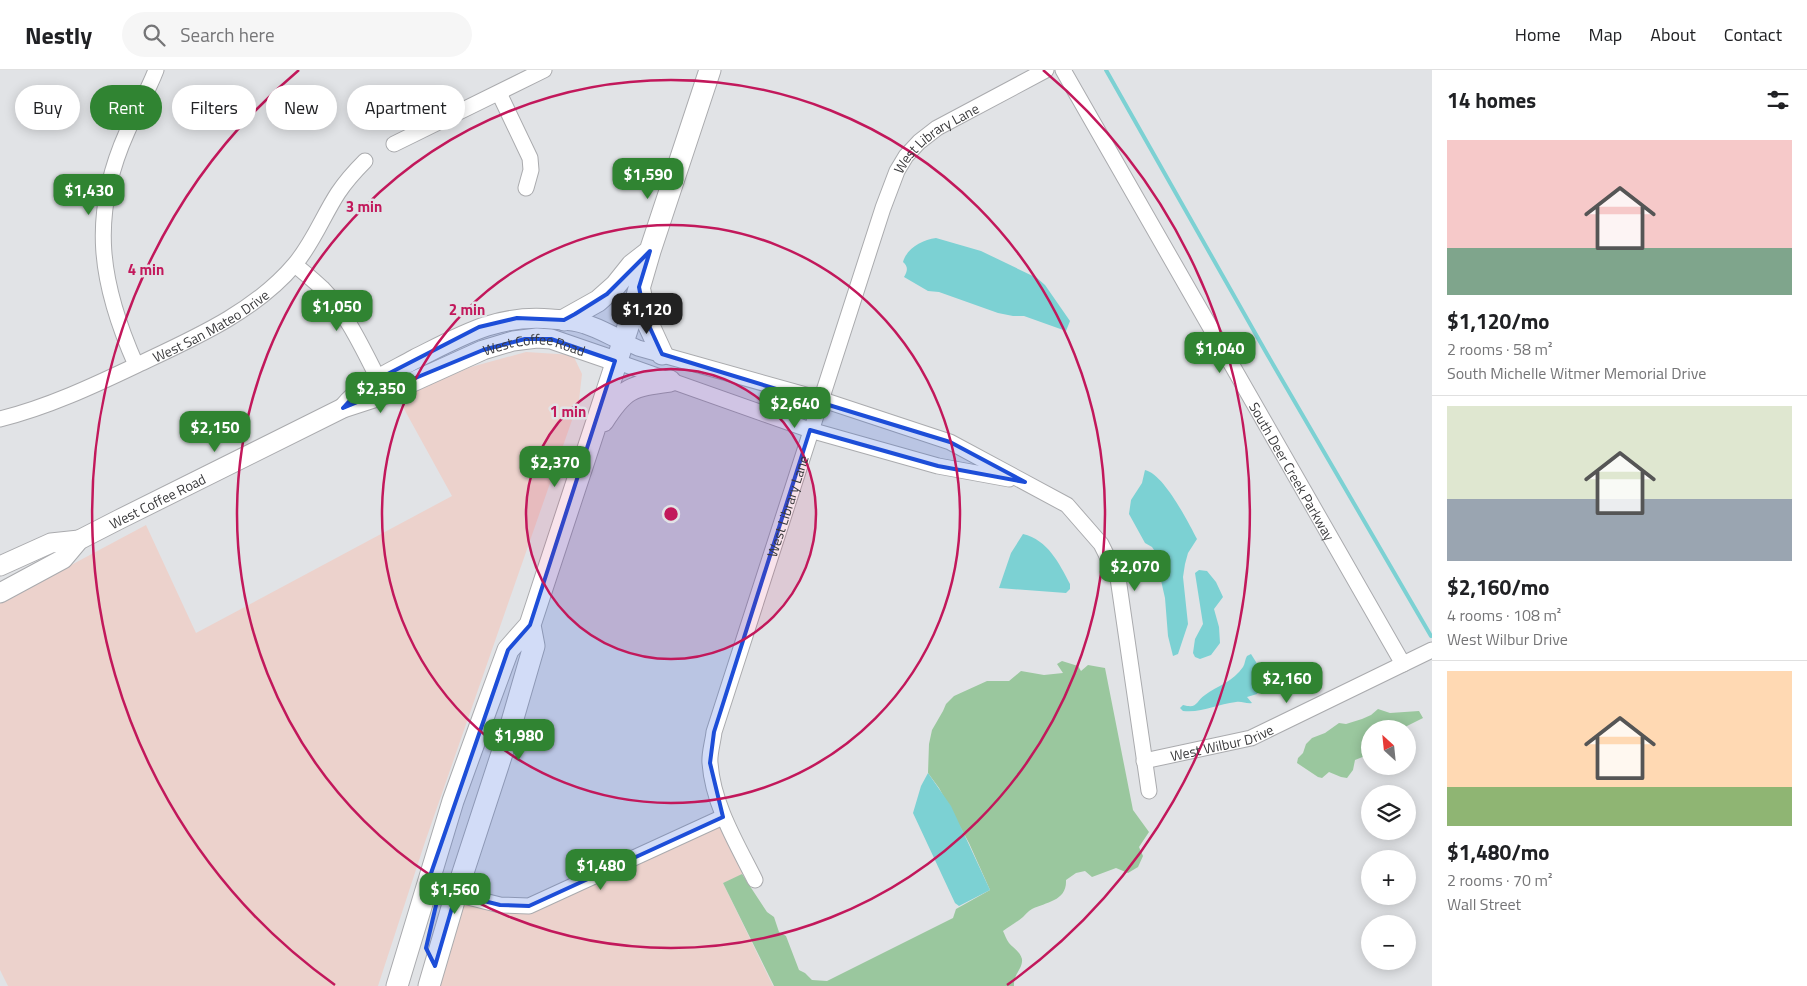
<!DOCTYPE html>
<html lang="en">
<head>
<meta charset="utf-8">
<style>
  :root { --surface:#fff; --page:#f6f6f6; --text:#202124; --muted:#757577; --line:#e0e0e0; --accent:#308432 }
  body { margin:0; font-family:"Titillium Web",sans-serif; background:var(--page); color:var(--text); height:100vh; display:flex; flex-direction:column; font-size:19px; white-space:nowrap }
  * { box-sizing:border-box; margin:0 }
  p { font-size:16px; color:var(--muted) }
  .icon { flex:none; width:28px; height:28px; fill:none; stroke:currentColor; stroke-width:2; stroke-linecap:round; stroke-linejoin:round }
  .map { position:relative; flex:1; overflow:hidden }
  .details { display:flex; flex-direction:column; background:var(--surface); width:375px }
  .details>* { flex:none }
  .guide { position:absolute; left:15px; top:15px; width:475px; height:45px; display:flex; gap:10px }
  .needle { width:32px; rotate:333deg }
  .tools { position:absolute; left:1361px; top:650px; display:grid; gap:10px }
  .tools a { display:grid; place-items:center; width:55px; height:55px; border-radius:50%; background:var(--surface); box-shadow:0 2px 12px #0003; font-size:25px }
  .price { position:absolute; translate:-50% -42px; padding:0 11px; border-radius:10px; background:var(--accent); color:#fff; font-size:16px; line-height:32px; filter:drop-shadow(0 1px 2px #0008) }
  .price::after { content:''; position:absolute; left:50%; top:30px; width:15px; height:11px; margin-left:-8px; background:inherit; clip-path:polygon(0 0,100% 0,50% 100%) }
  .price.selected { background:#222; color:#fff }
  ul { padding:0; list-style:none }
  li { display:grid; align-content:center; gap:10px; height:265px; padding:0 15px }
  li+li { border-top:1px solid var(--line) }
  li span { display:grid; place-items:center; height:155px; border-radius:0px; color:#555 }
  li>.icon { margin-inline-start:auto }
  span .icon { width:90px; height:90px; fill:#fffc; stroke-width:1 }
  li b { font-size:21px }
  h2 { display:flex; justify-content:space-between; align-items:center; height:60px; padding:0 15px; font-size:21px }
  .tag { padding:0 18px; border-radius:22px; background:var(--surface); box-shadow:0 2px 12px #0003; font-size:18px; line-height:45px }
  .tag.selected { background:var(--accent); color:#fff }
  header { display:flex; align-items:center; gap:30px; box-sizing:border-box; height:70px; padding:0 25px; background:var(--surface); border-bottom:1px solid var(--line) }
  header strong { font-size:24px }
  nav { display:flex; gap:28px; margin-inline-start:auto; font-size:18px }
  .search { width:350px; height:45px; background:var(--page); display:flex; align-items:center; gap:12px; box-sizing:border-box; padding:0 18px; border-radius:28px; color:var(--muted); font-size:19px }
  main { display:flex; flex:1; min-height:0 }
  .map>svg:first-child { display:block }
</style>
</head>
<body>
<header>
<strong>Nestly</strong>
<div class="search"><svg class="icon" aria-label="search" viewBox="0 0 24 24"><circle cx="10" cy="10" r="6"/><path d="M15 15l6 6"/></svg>Search here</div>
<nav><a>Home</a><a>Map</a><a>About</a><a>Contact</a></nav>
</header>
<main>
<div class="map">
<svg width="1432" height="916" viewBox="0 0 1432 916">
  <rect width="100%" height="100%" fill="#e1e3e6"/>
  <path fill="#ecd2cc" d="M 526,282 L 573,285 L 582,304 L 579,330 L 425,772 L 378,916 L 8,916 L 0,900 L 0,533 L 146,455 L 196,563 L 452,426 L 398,328 L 471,297 Z
    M 723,747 L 750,801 L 723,813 L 773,916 L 429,916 L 456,824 L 529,836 Z"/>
  <path fill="#9ac79e" d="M 1062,591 L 1078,596 L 1081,601 L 1088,595 L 1105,598 L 1133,740 L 1149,762 L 1139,777 L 1143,786 L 1138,797 L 1128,803 L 1116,798 L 1092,807 L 1085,801 L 1076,803 L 1066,810 C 1067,831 1046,832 1032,839 C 1028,841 1026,844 1023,847 C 1017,852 1010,856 1003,861 C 1005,865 1006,869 1009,873 C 1013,878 1020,881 1022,889 C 1023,899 1013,904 1014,916 L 774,916 L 723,813 L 742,804 L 767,842 L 774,847 L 779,862 L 786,866 L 799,900 L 805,903 L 812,910 L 827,911 L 953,848 L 956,839 L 990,820 L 969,773 L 939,718 L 928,703 L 929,674 L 932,660 L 943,641 L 946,634 L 954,626 L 987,611 L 1009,611 L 1021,601 L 1044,605 L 1063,603 L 1057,594 Z
    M 1378,639 L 1390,643 L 1419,641 L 1423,648 L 1401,659 L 1370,659 L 1370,684 L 1355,690 L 1353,700 L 1347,708 L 1341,707 L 1329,702 L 1322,708 L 1318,707 L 1297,693 L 1298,688 L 1303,683 L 1306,674 L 1312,668 L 1325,663 L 1339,653 L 1346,654 L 1362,649 L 1371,645 Z"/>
  <path fill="#7cd1d3" d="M 936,168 L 981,181 L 1037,208 L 1045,215 L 1070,251 L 1066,261 L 1024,246 L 1013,246 L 998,243 L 939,222 L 928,221 L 904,207 C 907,202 909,197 903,192 C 907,178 922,170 936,168 Z
    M 1145,400 C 1164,404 1188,452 1197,469 L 1188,483 L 1185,494 L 1183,507 L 1188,554 L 1178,584 L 1173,586 L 1168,566 L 1165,528 L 1154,480 L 1152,477 L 1145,473 L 1129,444 L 1131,430 L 1142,413 Z
    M 1023,464 C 1048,470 1059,493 1070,514 L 1070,519 L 1066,523 L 999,518 L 1011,483 Z
    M 1199,500 L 1207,501 L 1216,512 L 1223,527 L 1214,539 L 1219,557 L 1220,573 L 1211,585 L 1200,589 L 1195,587 L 1193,583 L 1195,569 L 1203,554 L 1195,503 Z
    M 1251,584 L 1261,600 L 1265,611 L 1257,624 L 1247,627 L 1252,633 C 1246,634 1242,631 1236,632 C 1217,634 1203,643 1183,641 L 1180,638 L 1183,635 C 1198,639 1195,632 1205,625 C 1217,616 1234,611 1243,597 C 1245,594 1245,589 1247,586 Z
    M 928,703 L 951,736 L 990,820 L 959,836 L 955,833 L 913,743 L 921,716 Z"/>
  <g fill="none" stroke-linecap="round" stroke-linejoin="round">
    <path stroke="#7cd1d3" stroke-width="4" d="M 1106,0 L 1267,284 L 1431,566"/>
    <g stroke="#aaabae" stroke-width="17">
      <g id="minor">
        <path id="s1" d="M 1063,0 L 1403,594"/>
        <path d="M 499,23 L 530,88 L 531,100 L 526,118"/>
        <path d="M 394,74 L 544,0"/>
        <path d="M 295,195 C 304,202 313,210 322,218 C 349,246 365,284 383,318"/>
        <path d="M 623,271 L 638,278 L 820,329 L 950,372 L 1067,435 L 1101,474 L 1118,508 L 1149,721"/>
        <path d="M 615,291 L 810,360 L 938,396 L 1009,409"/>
        <path d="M 136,295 C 100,214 89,147 127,62 C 136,41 148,21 156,0"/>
        <path id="s2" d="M 0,349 C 48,337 93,316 137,295 C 192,269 255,242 295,194 C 313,173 323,146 338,123 C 346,111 355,101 365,91"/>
        <path id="s3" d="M 1144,691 L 1251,668 L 1432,580"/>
        <path id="s4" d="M 755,810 C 737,774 713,735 710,693 C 709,684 713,672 714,662 L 883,138 L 897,101 L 906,86 L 919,72 L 937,58 L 1046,0"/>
        <path d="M 456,824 L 500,835 L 529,836 L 723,747"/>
      </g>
    </g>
    <g stroke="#aaabae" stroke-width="21">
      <g id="tertiary">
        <path d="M 343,338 C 363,314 388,304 415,289 C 461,266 497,244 551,249 C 562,250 574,250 585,254 C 598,258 610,265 623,271"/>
        <path d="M 0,496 L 51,473 L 79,470"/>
        <path id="s5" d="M 0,523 L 63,489 L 79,470 L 118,450 L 343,338 L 386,324 L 483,280 L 513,271 L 537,268 L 551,269 L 615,291"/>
      </g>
    </g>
    <g stroke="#aaabae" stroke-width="23">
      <path id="secondary" d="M 640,221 L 645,247 L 662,284
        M 564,250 L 598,231 L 616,215 L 632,195 L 650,181
        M 603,351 C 624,318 631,316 670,311
        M 397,916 L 453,731 L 487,637 L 508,580 L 530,555 L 627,260 L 650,181 L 710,0
        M 429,916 L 456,824 L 509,662 L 534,576 L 530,555"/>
    </g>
    <use href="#minor" stroke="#fff" stroke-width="15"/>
    <use href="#tertiary" stroke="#fff" stroke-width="19"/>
    <use href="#secondary" stroke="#fff" stroke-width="21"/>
  </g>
  <path fill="#1d4ed8" fill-opacity="0.2" stroke="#1d4ed8" stroke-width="4" stroke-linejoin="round" d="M 650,181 L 639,217 L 645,247 L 662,284 L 950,372 L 1025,412 L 938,396 L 810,360 L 714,662 L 710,693 L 723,747 L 529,836 L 500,835 L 456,824 L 435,896 L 426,878 L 437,831 L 428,812 L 508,580 L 530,555 L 615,291 L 551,269 L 525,269 L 483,280 L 343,338 L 354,326 L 378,309 L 479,257 L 517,248 L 564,250 L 575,244 L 607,224 Z"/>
  <circle cx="671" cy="444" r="145" fill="#c2185b" fill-opacity=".12"/>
  <g fill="none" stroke="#c2185b" stroke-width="2.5">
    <circle cx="671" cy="444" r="145"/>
    <circle cx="671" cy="444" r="289"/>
    <circle cx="671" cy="444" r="434"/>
    <path d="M335 915A579 579 0 0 1 299 0M1043 0A579 579 0 0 1 1007 915"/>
  </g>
  <g text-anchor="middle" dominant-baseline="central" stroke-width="5" stroke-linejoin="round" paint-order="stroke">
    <g font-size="14" fill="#3a3a3c" stroke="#e1e3e6">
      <text stroke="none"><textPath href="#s4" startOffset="800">West Library Lane</textPath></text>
      <text stroke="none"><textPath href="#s2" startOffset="231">West San Mateo Drive</textPath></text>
      <text stroke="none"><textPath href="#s5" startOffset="596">West Coffee Road</textPath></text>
      <text stroke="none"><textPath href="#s1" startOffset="462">South Deer Creek Parkway</textPath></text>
      <text stroke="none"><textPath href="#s5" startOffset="184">West Coffee Road</textPath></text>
      <text stroke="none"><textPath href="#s4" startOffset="395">West Library Lane</textPath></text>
      <text stroke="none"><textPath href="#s3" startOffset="80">West Wilbur Drive</textPath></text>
    </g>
  </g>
  <circle cx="671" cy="444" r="8" fill="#c2185b" stroke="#e1e3e6" stroke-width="2.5"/>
  <g font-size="15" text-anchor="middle" font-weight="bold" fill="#c2185b" stroke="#e1e3e6" stroke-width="5" stroke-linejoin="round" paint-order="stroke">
    <text x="364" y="142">3 min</text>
    <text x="146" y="205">4 min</text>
    <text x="467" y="245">2 min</text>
    <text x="568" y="347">1 min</text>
  </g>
</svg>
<div class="tools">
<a><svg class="needle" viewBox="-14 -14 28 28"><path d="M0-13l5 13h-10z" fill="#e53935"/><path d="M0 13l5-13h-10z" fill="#757577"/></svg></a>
<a><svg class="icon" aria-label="layers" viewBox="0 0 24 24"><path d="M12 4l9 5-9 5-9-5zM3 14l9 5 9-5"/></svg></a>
<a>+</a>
<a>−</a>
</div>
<b class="price" style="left:648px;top:130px">$1,590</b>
<b class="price" style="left:89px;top:146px">$1,430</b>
<b class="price" style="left:337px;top:262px">$1,050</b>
<b class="price selected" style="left:647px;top:265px">$1,120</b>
<b class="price" style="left:1220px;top:304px">$1,040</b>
<b class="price" style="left:381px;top:344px">$2,350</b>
<b class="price" style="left:795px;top:359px">$2,640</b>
<b class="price" style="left:215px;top:383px">$2,150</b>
<b class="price" style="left:555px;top:418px">$2,370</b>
<b class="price" style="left:1135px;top:522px">$2,070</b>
<b class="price" style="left:1287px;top:634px">$2,160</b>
<b class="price" style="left:519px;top:691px">$1,980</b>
<b class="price" style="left:601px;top:821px">$1,480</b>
<b class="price" style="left:455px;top:845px">$1,560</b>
<div class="guide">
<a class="tag">Buy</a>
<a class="tag selected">Rent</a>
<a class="tag">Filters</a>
<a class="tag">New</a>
<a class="tag">Apartment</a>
</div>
</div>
<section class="details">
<h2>14 homes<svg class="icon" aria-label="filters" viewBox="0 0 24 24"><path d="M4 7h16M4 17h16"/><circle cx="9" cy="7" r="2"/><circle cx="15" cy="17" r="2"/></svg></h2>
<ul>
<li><span style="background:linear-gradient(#f6c9c9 70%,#7fa58c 0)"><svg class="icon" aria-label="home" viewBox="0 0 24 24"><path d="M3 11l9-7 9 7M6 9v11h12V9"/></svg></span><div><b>$1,120/mo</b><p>2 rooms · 58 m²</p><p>South Michelle Witmer Memorial Drive</p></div></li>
<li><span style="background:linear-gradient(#dfe7d0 60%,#9aa5b1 0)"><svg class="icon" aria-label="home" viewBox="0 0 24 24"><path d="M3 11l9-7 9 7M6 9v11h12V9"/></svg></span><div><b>$2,160/mo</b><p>4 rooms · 108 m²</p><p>West Wilbur Drive</p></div></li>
<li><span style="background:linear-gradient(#ffd9b3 75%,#8fb573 0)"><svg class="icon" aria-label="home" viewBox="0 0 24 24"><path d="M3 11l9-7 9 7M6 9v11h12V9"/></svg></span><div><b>$1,480/mo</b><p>2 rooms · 70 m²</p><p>Wall Street</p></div></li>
</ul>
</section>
</main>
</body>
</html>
